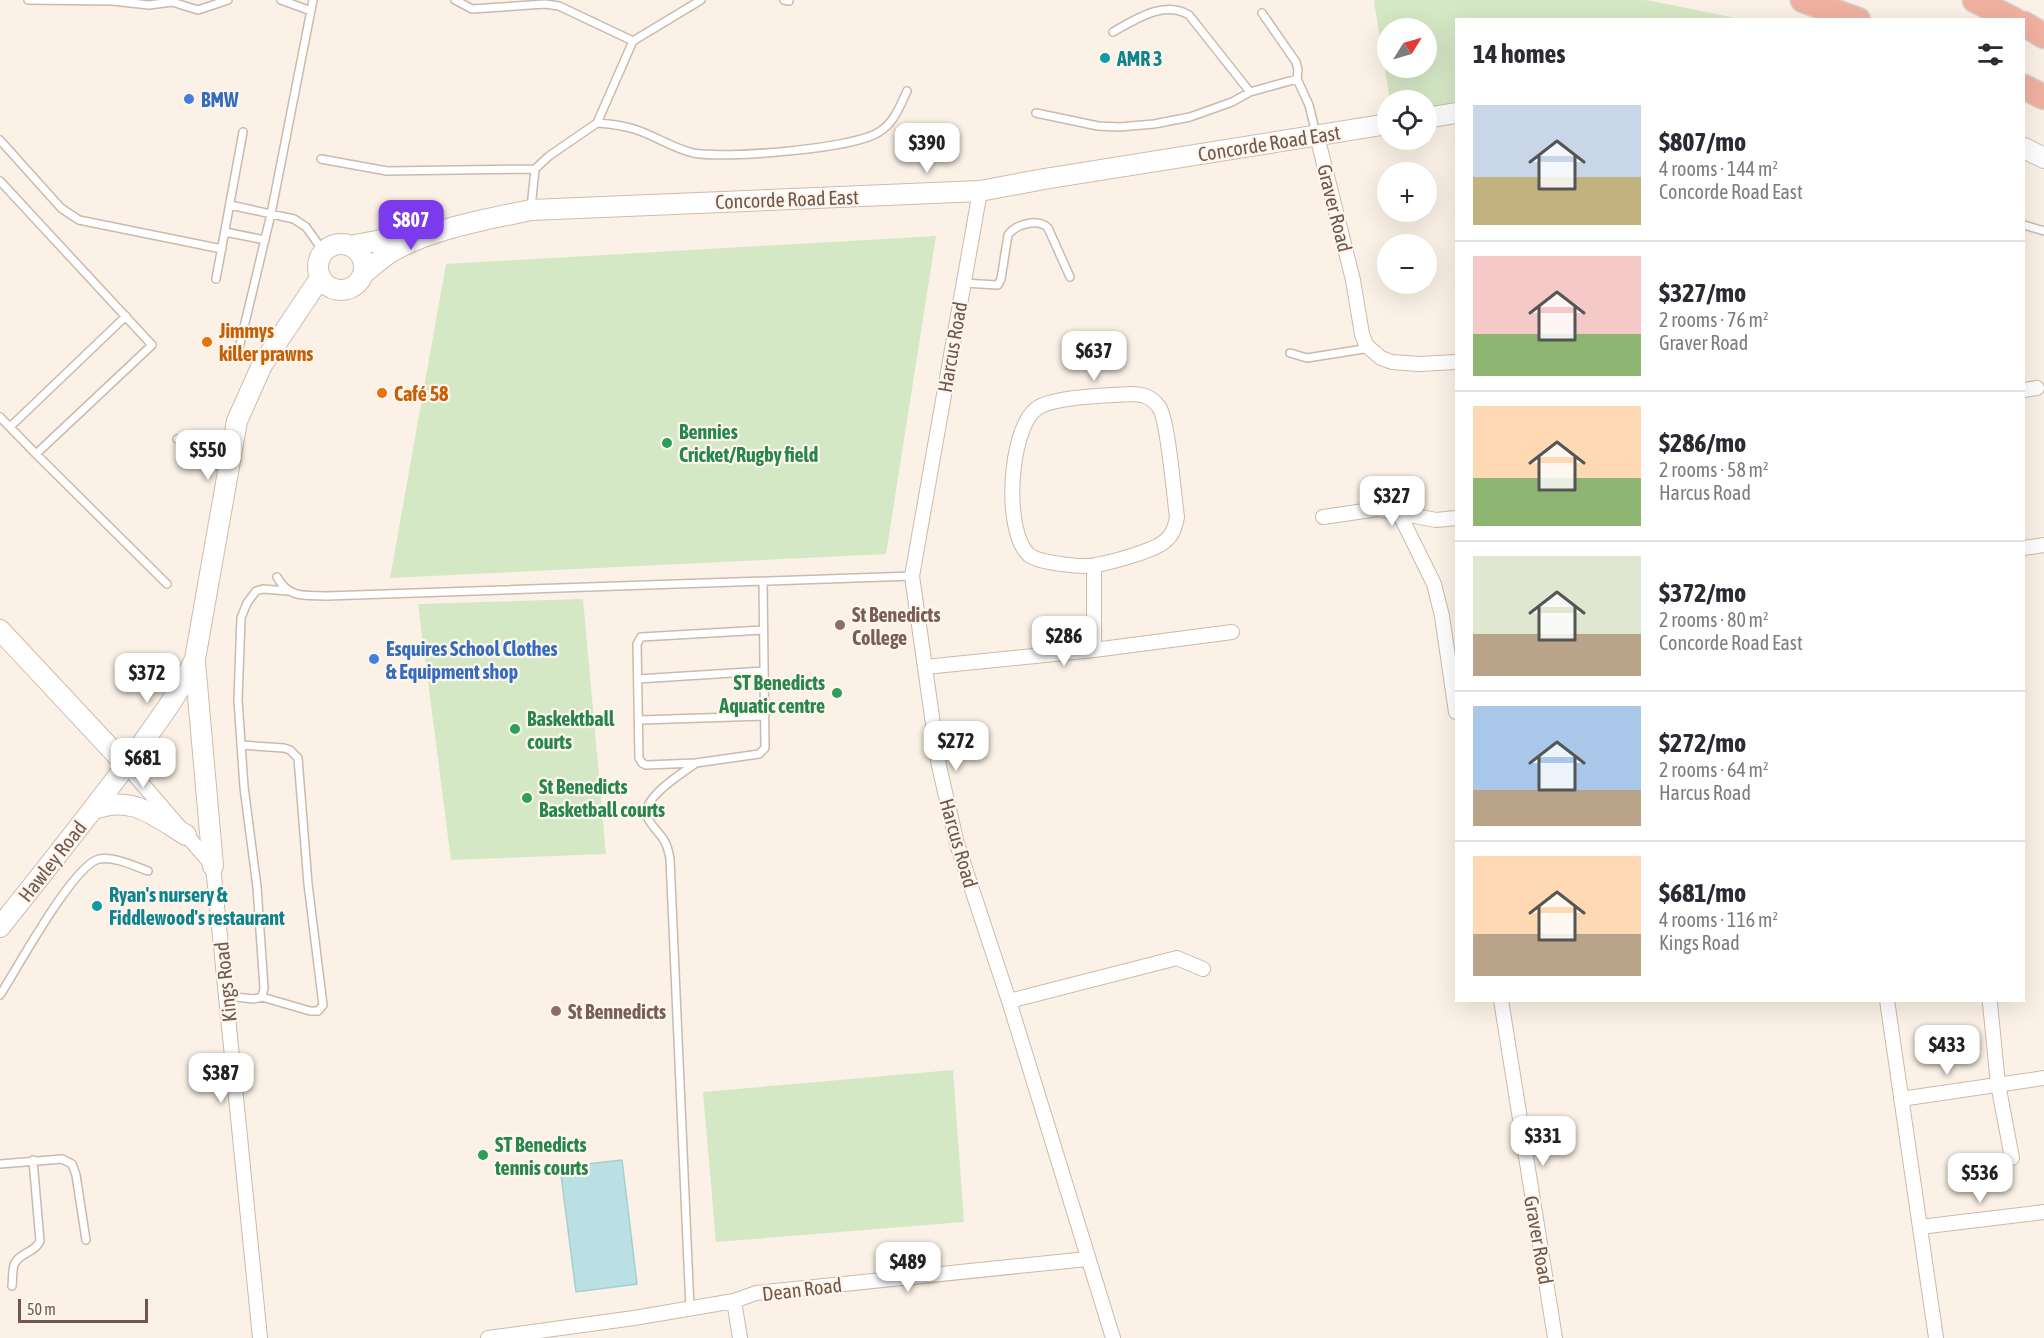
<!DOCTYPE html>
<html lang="en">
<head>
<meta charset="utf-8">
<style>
  :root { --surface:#fff; --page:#f7f7f7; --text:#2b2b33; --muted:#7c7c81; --line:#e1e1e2; --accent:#7c3aed }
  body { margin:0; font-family:"Asap Condensed",sans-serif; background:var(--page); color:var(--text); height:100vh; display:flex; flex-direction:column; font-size:22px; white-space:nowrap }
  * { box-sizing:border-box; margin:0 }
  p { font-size:20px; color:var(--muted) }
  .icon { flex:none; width:33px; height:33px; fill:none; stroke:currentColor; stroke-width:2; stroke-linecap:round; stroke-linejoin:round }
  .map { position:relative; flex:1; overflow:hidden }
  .panel { position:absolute; left:1455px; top:18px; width:570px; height:984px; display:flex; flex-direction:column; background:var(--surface); border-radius:0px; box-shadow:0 6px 24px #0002 }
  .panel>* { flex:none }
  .needle { width:39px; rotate:53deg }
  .buttons { position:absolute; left:1377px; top:18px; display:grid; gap:12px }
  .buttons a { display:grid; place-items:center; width:60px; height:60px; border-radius:50%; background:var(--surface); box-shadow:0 6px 24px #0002; font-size:30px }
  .scale { position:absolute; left:18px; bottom:15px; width:130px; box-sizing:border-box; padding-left:6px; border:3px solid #72584c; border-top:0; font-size:16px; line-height:21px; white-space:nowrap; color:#72584c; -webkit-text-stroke:4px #fef6ec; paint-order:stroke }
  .price { position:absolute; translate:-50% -51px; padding:0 14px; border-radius:12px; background:#fff; color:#222; font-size:20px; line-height:39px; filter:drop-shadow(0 2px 3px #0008) }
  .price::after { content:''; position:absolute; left:50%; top:36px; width:18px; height:14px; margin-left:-9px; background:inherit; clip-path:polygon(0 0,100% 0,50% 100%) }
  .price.on { background:var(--accent); color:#fff }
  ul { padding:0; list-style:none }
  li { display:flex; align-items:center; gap:18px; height:150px; padding:0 18px }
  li+li { border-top:2px solid var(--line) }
  li span { display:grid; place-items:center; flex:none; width:168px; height:120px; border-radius:0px; color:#555 }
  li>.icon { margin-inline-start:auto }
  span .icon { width:72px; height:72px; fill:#fffc; stroke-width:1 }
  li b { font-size:26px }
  h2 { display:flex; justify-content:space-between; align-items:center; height:72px; padding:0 18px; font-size:26px }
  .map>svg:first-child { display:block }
</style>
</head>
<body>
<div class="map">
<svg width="2044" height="1338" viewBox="0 0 2044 1338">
  <rect width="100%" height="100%" fill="#fbf1e6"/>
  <path fill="#d5e8c5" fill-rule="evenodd" d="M 1375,0 L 1647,0 L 1740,19 L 1456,20 L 1456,115 L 1427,121 L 1426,100 L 1390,100 L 1374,2 ZM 1388,28 L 1426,28 L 1426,68 L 1388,68 Z
    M 936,236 L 886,554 L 390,578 L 446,264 Z
    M 583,599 L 606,854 L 451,860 L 418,604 Z
    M 953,1070 L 964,1222 L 716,1242 L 703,1092 Z"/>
  <path fill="#bbe0e3" stroke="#a2cfd4" stroke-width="1.5" d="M 622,1160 L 637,1284 L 576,1292 L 560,1167 Z"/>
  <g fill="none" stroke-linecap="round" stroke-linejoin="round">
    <g stroke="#ccb9ad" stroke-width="10">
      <path id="lane" d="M 28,0 L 112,1 L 149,5 L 172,2 L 198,10 L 228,0
        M 281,0 L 311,11
        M 455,0 L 472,9 L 545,4 L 559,6 L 633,41
        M 784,0 L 789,1
        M 1262,13 L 1296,62 L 1298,70 L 1297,79 L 1309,105 L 1316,134
        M 1113,32 C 1136,19 1164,0 1189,15 L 1250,92
        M 1036,113 L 1098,126 L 1119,127 L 1154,124 L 1190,117 L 1232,102 L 1250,92 L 1297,79
        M 597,123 L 633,41 L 701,0
        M 0,140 L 61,208 L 79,220 L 222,249
        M 321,159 L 387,171 L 535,169
        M 0,181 L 152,345 L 36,454 L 0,417
        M 230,205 L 294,219 L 306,227 L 324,252
        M 531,208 L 535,169 L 549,156 L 597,123 C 610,124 622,125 634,129 C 654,135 672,148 693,153 C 724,159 853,149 879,132 C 894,123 900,106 907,91
        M 2024,225 L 2044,231
        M 225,232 L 265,240
        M 216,279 L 243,132
        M 963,283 L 998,285 L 1001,279 L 1008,235 C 1016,224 1038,218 1048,228 L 1070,277
        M 239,348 L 271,214 L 313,0
        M 1290,353 L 1307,358 L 1370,348
        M 10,427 L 126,316
        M 177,439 L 212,463 L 226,469
        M 36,454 L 167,584
        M 277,577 C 289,599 305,595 327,596 L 912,576
        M 763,581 C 764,637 764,692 765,748 L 759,754 L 696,763 L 646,765 L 642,763 L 639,758 L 637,644 L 641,637 L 763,630
        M 638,679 L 764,671
        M 640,720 L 765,716
        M 241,745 L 284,748 L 290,750 L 298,758 L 308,884 L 323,1005 L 318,1011 L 310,1011 L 262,997
        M 0,995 C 17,969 73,865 99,859 C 114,856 134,866 148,871
        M 226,996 L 254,999 L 262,997 L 264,988 L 257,887 L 244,787 L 238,700 L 241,618 L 247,603 L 256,591 L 263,589 L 288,591
        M 0,1164 L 62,1159 L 72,1164 L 76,1175 L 86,1240
        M 12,1286 C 13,1279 12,1271 14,1265 C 18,1253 35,1253 40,1241 L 33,1160
        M 690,1308 L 670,859 C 666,835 659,837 648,819 C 637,800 683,773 696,763"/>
    </g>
    <g stroke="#ccb9ad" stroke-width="16">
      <path id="street" d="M 1317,136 L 1353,280 L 1362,334 L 1366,345 L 1381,358 L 1392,362 L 1419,364 L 1456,362
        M 980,191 L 912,576 L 939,766 L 957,844 L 1009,1001 L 1113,1338
        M 2024,390 L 2037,388
        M 1130,394 C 1142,394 1151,396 1159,407 C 1168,419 1174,497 1177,517 C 1175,527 1173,535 1165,541 C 1154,551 1112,562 1096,565 C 1084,568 1039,563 1029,555 C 1003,532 1009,430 1036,409 C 1052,396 1108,396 1130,394 Z
        M 1399,513 L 1434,584 L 1442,616 L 1456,712
        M 1323,517 L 1378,509 L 1436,520 L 1456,518
        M 2024,548 L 2044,545
        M 1094,650 L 1232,632
        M 925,667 L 1094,650 L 1094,566
        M 126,765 L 213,866 L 260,1338
        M 1501,1000 L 1555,1338
        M 1887,1000 L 1936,1338
        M 1009,1001 L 1177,958 L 1203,969
        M 1990,1003 L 1998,1084 L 2012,1158
        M 1901,1099 L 2044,1078
        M 1920,1227 L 2044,1212
        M 488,1338 L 634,1318 L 734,1301
        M 740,1338 L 734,1301 L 756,1293 L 1087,1259"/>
    </g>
    <g stroke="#d0bbad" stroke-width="22">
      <path id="secondary" d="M 1426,118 L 1456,113
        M 2024,148 L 2044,158
        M318 267a23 23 0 1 1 46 0a23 23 0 1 1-46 0Z
        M 350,246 L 387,239 L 409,232
        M 363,274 C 373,266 382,257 393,251 C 431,229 488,219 531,210 L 980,191 L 1044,179 L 1388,124
        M 0,630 L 126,765
        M 195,662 L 213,866
        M 92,810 C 131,794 153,815 186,835
        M 0,927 C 46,869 92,812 136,752 C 157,722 180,693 195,659 L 237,421 L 262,365 L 320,278"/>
    </g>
    <g stroke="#d8d0cd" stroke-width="27">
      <path id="highway" d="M 1803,0 L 1858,20
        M 1975,0 L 2014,20
        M 2024,24 L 2044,36
        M 2024,87 L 2044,97"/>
    </g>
    <use href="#lane" stroke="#fff" stroke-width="7"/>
    <use href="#street" stroke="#fff" stroke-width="14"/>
    <use href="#secondary" stroke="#fff" stroke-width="20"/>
    <use href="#highway" stroke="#f1b1a1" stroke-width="24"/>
  </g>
  <g fill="#0f9aa8" stroke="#fef6ec" stroke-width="2">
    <circle cx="1105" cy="58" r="6"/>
    <circle cx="97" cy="906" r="6"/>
  </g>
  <g fill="#3f7fe0" stroke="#fef6ec" stroke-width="2">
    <circle cx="189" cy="99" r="6"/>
    <circle cx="374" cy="659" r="6"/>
  </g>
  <g fill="#e8710a" stroke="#fef6ec" stroke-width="2">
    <circle cx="207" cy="342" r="6"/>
    <circle cx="382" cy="393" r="6"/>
  </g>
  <g fill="#2e9e5b" stroke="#fef6ec" stroke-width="2">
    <circle cx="667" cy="443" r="6"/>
    <circle cx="837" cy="693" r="6"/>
    <circle cx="515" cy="729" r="6"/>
    <circle cx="527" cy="798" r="6"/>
    <circle cx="483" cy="1155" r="6"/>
  </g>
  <g fill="#8d6e63" stroke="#fef6ec" stroke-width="2">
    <circle cx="840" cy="625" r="6"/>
    <circle cx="556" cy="1011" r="6"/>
  </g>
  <g text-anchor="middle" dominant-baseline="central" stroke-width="4.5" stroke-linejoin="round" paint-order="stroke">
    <g font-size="20" font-weight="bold" fill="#0d838f" stroke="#fef6ec" text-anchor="start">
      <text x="1117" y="58">AMR 3</text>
      <text x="109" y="894">Ryan's nursery &amp;<tspan x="109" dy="23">Fiddlewood's restaurant</tspan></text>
    </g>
    <g font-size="20" font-weight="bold" fill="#366cbe" stroke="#fef6ec" text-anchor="start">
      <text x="201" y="99">BMW</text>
      <text x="386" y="648">Esquires School Clothes<tspan x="386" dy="23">&amp; Equipment shop</tspan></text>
    </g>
    <g font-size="20" fill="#72584c" stroke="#fef6ec">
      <text transform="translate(1269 143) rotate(-9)">Concorde Road East</text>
      <text transform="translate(787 199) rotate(-2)">Concorde Road East</text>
      <text transform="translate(1335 208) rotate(76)">Graver Road</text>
      <text transform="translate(952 347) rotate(-80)">Harcus Road</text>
      <text transform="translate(959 843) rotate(74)">Harcus Road</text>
      <text transform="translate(52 861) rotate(-52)">Hawley Road</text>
      <text transform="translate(225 982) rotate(-96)">Kings Road</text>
      <text transform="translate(1539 1240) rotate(80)">Graver Road</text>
      <text transform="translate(802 1289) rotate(-7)">Dean Road</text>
    </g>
    <g font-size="20" font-weight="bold" fill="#c56008" stroke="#fef6ec" text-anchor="start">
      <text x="219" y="330">Jimmys<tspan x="219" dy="23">killer prawns</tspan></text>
      <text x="394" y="393">Café 58</text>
    </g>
    <g font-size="20" font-weight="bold" fill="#27864d" stroke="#fef6ec" text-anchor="start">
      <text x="679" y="431">Bennies<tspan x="679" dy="23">Cricket/Rugby field</tspan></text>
      <text x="825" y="682" text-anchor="end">ST Benedicts<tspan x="825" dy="23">Aquatic centre</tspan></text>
      <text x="527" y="718">Baskektball<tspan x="527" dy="23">courts</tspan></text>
      <text x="539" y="786">St Benedicts<tspan x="539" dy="23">Basketball courts</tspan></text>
      <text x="495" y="1144">ST Benedicts<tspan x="495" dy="23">tennis courts</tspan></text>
    </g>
    <g font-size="20" font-weight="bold" fill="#785e54" stroke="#fef6ec" text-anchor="start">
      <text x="852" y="614">St Benedicts<tspan x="852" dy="23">College</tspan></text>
      <text x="568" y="1011">St Bennedicts</text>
    </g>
  </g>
</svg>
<div class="buttons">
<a><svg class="needle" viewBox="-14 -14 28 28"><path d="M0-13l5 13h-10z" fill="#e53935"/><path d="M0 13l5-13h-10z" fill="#7c7c81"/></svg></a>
<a><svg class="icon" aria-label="locate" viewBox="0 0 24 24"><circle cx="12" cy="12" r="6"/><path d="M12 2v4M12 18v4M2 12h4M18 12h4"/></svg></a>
<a>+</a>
<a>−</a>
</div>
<div class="scale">50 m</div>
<b class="price" style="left:927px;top:174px">$390</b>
<b class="price on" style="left:411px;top:251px">$807</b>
<b class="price" style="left:1094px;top:382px">$637</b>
<b class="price" style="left:208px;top:481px">$550</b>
<b class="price" style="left:1392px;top:527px">$327</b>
<b class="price" style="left:1064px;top:667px">$286</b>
<b class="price" style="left:147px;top:704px">$372</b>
<b class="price" style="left:956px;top:772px">$272</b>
<b class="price" style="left:143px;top:789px">$681</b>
<b class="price" style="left:1947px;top:1076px">$433</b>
<b class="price" style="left:221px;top:1104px">$387</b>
<b class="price" style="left:1543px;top:1167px">$331</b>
<b class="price" style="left:1980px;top:1204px">$536</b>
<b class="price" style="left:908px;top:1293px">$489</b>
<section class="panel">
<h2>14 homes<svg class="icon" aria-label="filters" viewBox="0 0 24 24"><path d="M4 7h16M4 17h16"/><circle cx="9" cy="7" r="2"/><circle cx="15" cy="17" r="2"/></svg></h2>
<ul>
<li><span style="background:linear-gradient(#c9d6e8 60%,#c2b280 0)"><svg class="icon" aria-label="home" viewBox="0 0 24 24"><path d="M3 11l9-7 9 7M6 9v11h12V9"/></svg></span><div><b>$807/mo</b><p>4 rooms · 144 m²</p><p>Concorde Road East</p></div></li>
<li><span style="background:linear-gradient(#f6c9c9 65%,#8fb573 0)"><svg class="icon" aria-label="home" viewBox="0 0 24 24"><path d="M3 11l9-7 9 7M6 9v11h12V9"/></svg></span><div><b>$327/mo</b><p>2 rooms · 76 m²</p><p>Graver Road</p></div></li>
<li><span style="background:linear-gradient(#ffd9b3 60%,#8fb573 0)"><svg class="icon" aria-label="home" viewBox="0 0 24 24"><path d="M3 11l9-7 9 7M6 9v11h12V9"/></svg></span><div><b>$286/mo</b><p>2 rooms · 58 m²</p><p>Harcus Road</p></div></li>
<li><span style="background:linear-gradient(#dfe7d0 65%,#b9a48a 0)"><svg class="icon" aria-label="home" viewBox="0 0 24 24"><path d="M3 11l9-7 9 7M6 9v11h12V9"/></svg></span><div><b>$372/mo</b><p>2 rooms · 80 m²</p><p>Concorde Road East</p></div></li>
<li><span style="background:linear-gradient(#a9c7e8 70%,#b9a48a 0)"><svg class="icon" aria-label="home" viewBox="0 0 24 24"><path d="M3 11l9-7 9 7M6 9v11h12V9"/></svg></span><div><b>$272/mo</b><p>2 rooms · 64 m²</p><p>Harcus Road</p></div></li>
<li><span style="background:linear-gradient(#ffd9b3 65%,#b9a48a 0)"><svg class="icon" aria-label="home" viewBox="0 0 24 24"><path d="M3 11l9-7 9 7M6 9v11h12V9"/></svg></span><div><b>$681/mo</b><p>4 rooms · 116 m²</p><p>Kings Road</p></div></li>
</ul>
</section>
</div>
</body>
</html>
